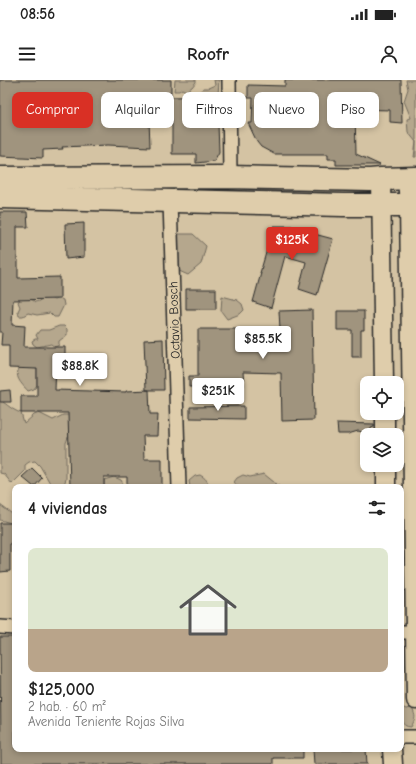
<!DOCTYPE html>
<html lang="es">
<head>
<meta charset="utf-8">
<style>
  :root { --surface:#fff; --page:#f2f2f2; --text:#222; --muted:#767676; --line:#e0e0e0; --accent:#d93025 }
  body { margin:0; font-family:"Comic Neue",sans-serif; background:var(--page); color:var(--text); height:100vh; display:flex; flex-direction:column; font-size:15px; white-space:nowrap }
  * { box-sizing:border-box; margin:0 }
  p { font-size:13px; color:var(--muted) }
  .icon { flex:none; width:22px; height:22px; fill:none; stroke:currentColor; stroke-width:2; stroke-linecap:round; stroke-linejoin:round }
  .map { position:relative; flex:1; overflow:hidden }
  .details { position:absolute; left:12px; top:404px; width:392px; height:268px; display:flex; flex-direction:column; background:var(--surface); border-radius:8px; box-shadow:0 2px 6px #0003 }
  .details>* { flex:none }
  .top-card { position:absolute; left:12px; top:12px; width:392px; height:36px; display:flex; gap:8px }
  .fabs { position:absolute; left:360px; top:296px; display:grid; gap:8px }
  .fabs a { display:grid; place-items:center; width:44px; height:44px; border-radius:8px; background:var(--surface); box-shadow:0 2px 6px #0003; font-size:20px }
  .price { position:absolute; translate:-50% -34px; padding:0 9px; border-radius:4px; background:#fff; color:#222; font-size:13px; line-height:26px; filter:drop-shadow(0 1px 2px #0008) }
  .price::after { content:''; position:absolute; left:50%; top:24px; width:12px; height:9px; margin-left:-6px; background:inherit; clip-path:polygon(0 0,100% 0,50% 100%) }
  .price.active { background:var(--accent); color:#fff }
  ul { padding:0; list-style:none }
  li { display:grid; align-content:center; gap:8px; height:212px; padding:0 16px }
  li+li { border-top:1px solid var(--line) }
  li span { display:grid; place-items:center; height:124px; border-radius:8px; color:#555 }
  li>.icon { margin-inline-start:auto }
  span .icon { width:72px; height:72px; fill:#fffc; stroke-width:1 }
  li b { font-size:17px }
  h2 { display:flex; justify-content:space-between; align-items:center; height:48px; padding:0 16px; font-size:17px }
  .chip { padding:0 14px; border-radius:8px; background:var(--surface); box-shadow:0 2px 6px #0003; font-size:14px; line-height:36px }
  .chip.active { background:var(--accent); color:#fff }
  .status { display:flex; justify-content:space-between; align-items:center; height:28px; padding:0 20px; background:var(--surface); direction:ltr }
  .status svg { height:11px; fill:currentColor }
  header { display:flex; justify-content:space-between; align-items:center; height:52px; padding:0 16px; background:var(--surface); font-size:18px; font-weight:600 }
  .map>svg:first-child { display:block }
</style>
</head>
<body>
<div class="status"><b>08:56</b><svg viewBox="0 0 49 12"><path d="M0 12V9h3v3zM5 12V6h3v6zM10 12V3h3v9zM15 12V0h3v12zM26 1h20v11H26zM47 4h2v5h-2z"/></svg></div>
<header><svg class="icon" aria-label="menu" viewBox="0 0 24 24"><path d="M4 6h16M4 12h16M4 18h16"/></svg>Roofr<svg class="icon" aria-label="person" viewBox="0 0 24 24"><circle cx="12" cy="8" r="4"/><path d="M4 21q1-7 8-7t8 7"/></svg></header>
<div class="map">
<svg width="416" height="684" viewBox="0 0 416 684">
  <rect width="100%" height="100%" fill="#d4c3a3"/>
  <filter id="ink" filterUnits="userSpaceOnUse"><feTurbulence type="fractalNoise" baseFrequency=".025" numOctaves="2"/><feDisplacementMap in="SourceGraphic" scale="8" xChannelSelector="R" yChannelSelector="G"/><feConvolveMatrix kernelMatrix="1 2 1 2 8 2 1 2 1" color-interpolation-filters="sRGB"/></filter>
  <g filter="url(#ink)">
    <path fill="#b5a78d" stroke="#70695c" d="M 175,0 L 196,0 L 196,2 L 192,7 L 186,11 L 182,9 L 179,11 L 174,11 Z
      M 214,0 L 219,0 L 218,15 L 202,15 L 201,12 L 203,8 L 208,8 L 215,5 Z
      M 406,0 L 416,0 L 416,77 L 414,77 L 416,62 L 408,52 L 407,39 L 411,38 L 404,21 L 408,9 Z
      M 176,154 L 193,154 L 206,166 L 201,184 L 188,195 L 177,190 Z
      M 45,216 L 54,220 L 59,218 L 63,220 L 64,225 L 58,237 L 54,237 L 50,233 L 37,235 L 28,233 L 23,236 L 19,236 L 18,231 L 20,227 L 18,222 L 21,218 L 30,218 L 35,222 L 39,221 Z
      M 222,216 L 237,220 L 242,224 L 244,230 L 240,234 L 227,239 L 221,231 Z
      M 59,246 L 64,246 L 67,249 L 67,255 L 59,261 L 59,265 L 55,267 L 51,264 L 37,267 L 33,264 L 32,261 L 35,259 L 38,259 L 36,255 L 40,250 L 49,250 Z
      M 21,286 L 37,289 L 37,305 L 34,309 L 28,311 C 22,304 12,296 21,286 Z
      M 0,320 C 8,325 12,330 21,333 L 24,344 L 34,335 L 39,333 L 53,340 L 63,335 L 69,335 L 74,354 L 68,357 L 66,363 L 66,399 L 63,407 L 50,403 L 40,386 L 35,381 L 29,382 L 25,385 L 25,391 L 12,404 L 4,394 L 0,393 Z
      M 264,394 L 280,407 L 238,407 L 234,402 L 237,398 L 243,395 L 250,397 Z
      M 200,395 C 205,398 209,401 208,407 L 190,407 L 189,401 L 195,396 Z
      M 114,397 L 121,400 L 125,407 L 104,407 L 104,400 Z
      M 0,425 L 15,436 L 15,444 L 0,440 Z
      M 404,628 L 406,629 L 412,628 C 416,637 416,638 411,647 C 400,647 401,637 401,629 Z"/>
    <path fill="#a0947e" stroke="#2b2b2b" d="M 0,0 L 171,0 L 171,17 L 217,16 L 219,72 L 214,81 L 196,83 L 196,74 L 172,74 L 172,39 L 149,39 L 150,67 L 108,65 L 62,67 L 63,69 L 43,70 L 43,78 L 0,76 Z
      M 285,0 L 401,0 L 402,43 L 390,42 L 390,30 L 355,29 L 356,74 L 380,85 L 336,85 L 336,79 L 328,79 L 328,74 L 274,74 L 261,67 L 257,62 L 248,43 L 252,43 L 253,18 L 248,18 L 248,5 L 285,6 Z
      M 0,132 L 27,132 L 28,147 L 17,147 L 17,180 L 18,180 L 18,198 L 60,197 L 60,219 L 13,220 L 12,245 L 25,246 L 24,267 L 65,267 L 65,283 L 56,283 L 55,310 L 126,312 L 126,311 L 149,310 L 146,310 L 144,260 L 163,259 L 164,310 L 149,310 L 150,334 L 158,334 L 157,356 L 143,356 L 144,379 L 162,379 L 162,407 L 127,407 L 127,397 L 104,397 L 104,407 L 70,407 L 68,333 L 21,333 L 21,316 L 37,316 L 37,289 L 9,288 L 9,265 L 1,265 L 2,252 L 0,252 Z
      M 84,143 L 84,177 L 66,179 L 65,144 Z
      M 274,146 L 292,146 L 292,148 L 333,159 L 317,215 L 299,209 L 306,182 L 285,176 L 271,228 L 253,222 L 261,193 L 260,193 Z
      M 186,209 L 216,209 L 216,229 L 186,229 Z
      M 312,230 L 314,340 L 282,341 L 281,293 L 243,292 L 244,306 L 189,307 L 189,296 L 198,296 L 198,249 L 280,249 L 279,231 Z
      M 337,231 L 364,231 L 364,250 L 361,250 L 361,277 L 352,277 L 352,250 L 337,250 Z
      M 10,310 L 11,322 L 0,322 L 0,311 Z
      M 244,326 L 244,339 L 190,338 L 190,327 Z
      M 337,343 L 374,344 L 374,347 L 371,348 L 371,354 L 358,351 L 348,354 L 338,354 Z
      M 32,388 L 42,398 L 34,407 L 22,397 Z
      M 0,443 L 15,443 L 15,463 L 10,463 L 10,491 L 0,492 Z
      M 0,557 L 15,557 L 15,669 L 303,669 L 303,678 L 273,678 L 273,684 L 1,684 Z
      M 313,669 L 366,669 L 367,684 L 314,684 Z"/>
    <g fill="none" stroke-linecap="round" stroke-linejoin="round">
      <g stroke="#2b2b2b" stroke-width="16">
        <path id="street" d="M 229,0 L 230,97
          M 170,121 L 179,407
          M 0,547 L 15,548
          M 401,552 L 414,552
          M 401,657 L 416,657"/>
      </g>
      <g stroke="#2b2b2b" stroke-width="21">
        <path id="secondary" d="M 407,98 L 409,125 L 416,620
          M 381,99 L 384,303
          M 385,333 L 385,355
          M 386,385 L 386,407
          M 392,669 L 393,684"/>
      </g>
      <g stroke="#2b2b2b" stroke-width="25">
        <path id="highway" d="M 0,98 L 230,97 L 370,100 L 381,99 L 416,98
          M 0,117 L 343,125 L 416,125"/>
      </g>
      <use href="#street" stroke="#dfcdab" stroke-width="13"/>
      <use href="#secondary" stroke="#dfcdab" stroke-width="18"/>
      <use href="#highway" stroke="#dfcdab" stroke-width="22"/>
    </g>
  </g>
  <g text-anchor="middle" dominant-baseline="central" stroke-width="3" stroke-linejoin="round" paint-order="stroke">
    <g font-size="13" fill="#2b2b2b" stroke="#dfcdab">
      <text transform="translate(174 240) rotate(-92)">Octavio Bosch</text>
    </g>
  </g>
</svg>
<div class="fabs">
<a><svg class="icon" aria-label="locate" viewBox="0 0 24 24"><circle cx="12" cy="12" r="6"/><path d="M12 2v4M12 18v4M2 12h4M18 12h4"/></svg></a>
<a><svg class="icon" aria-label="layers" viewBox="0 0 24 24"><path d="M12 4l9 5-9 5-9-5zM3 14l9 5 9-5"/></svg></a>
</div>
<b class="price active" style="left:292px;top:181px">$125K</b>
<b class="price" style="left:263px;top:280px">$85.5K</b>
<b class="price" style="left:80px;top:307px">$88.8K</b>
<b class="price" style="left:218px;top:332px">$251K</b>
<div class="top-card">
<a class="chip active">Comprar</a>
<a class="chip">Alquilar</a>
<a class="chip">Filtros</a>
<a class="chip">Nuevo</a>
<a class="chip">Piso</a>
</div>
<section class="details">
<h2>4 viviendas<svg class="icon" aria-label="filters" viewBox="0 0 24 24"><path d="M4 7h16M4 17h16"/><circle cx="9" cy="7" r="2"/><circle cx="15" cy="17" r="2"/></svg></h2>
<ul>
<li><span style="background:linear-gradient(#dfe7d0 65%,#b9a48a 0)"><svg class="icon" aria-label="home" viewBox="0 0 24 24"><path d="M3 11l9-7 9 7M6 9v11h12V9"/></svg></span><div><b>$125,000</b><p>2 hab. · 60 m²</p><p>Avenida Teniente Rojas Silva</p></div></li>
</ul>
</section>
</div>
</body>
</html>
